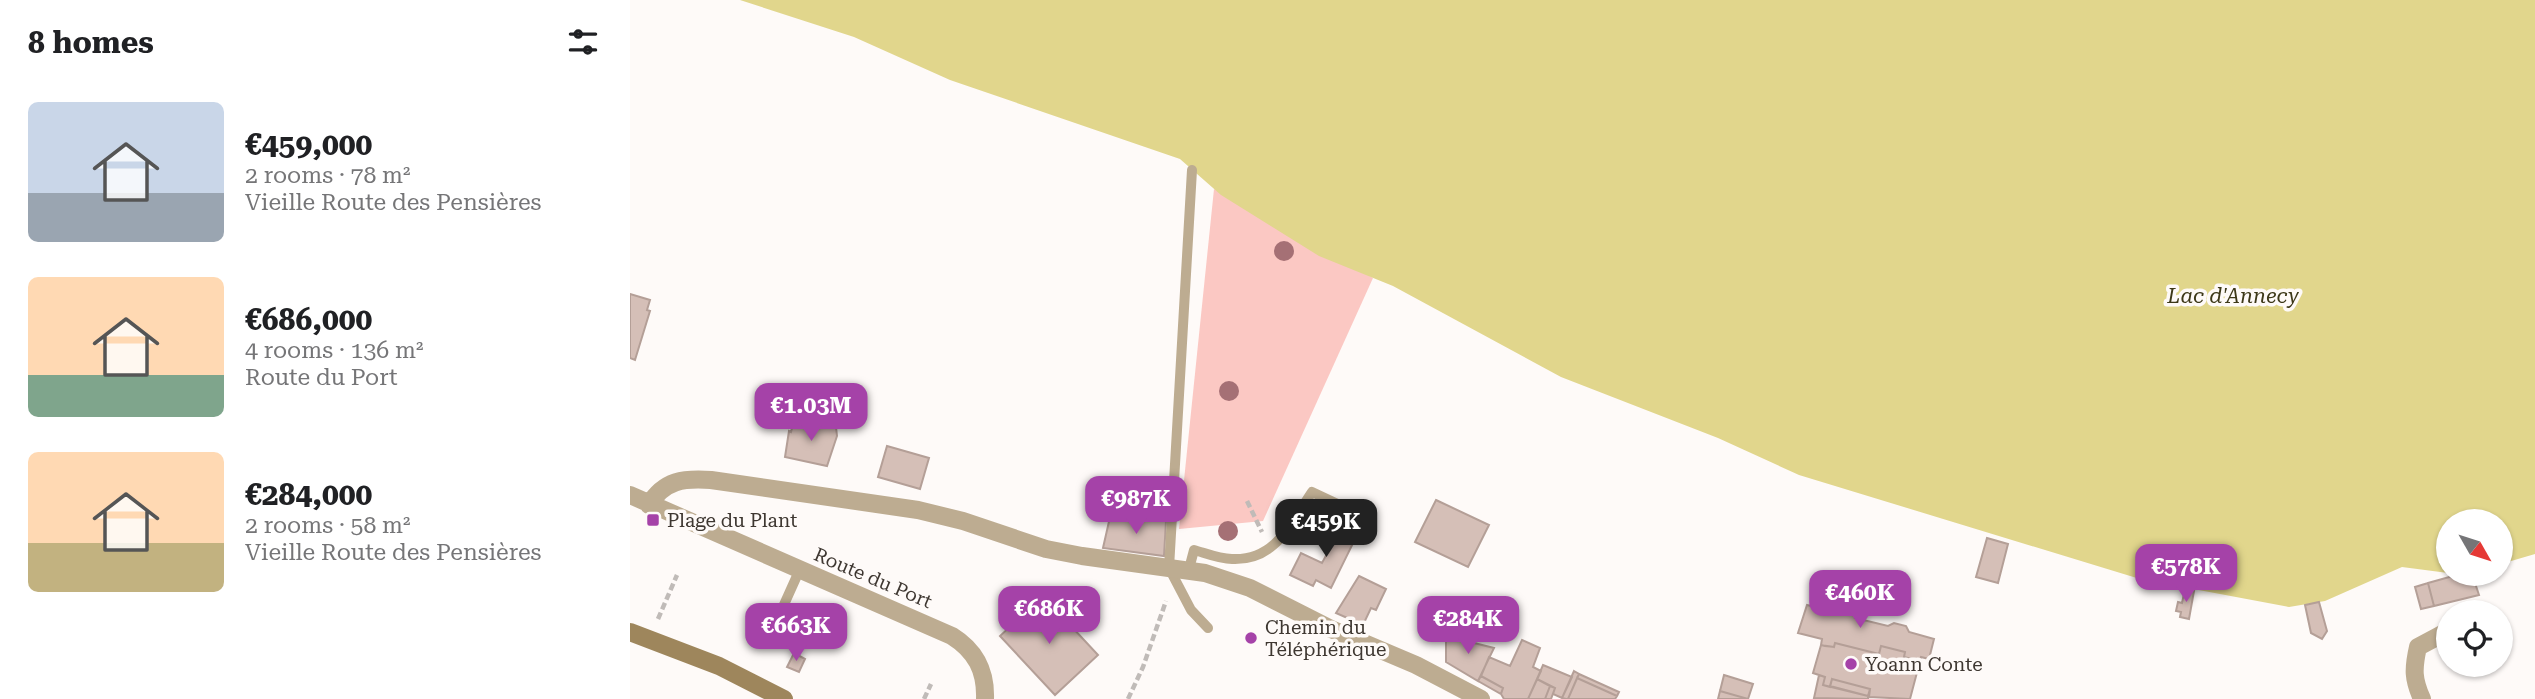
<!DOCTYPE html>
<html lang="en">
<head>
<meta charset="utf-8">
<style>
  :root { --surface:#fff; --page:#f6f6f6; --text:#202124; --muted:#757577; --accent:#a542a8 }
  body { margin:0; font-family:"Roboto Serif",serif; background:var(--page); color:var(--text); height:100vh; display:flex; flex-direction:column; font-size:26px; white-space:nowrap }
  * { box-sizing:border-box; margin:0 }
  p { font-size:23px; color:var(--muted) }
  .icon { flex:none; width:38px; height:38px; fill:none; stroke:currentColor; stroke-width:2; stroke-linecap:round; stroke-linejoin:round }
  .map { position:relative; flex:1; overflow:hidden }
  .panel { display:flex; flex-direction:column; background:var(--surface); width:630px }
  .panel>* { flex:none }
  .needle { width:46px; rotate:129deg }
  .controls { position:absolute; left:1806px; top:509px; display:grid; gap:14px }
  .controls a { display:grid; place-items:center; width:77px; height:77px; border-radius:50%; background:var(--surface); box-shadow:0 2px 5px #0004; font-size:35px }
  .price { position:absolute; translate:-50% -60px; padding:0 16px; border-radius:14px; background:var(--accent); color:#fff; font-size:23px; line-height:46px; filter:drop-shadow(0 2px 4px #0008) }
  .price::after { content:''; position:absolute; left:50%; top:42px; width:21px; height:16px; margin-left:-10px; background:inherit; clip-path:polygon(0 0,100% 0,50% 100%) }
  .price.current { background:#222; color:#fff }
  ul { padding:0; list-style:none }
  li { display:flex; align-items:center; gap:21px; height:175px; padding:0 28px }
  li span { display:grid; place-items:center; flex:none; width:196px; height:140px; border-radius:10px; color:#555 }
  li>.icon { margin-inline-start:auto }
  span .icon { width:84px; height:84px; fill:#fffc; stroke-width:1 }
  li b { font-size:30px }
  h2 { display:flex; justify-content:space-between; align-items:center; height:84px; padding:0 28px; font-size:30px }
  main { display:flex; flex:1; min-height:0 }
  .map>svg:first-child { display:block }
</style>
</head>
<body>
<main>
<section class="panel">
<h2>8 homes<svg class="icon" aria-label="filters" viewBox="0 0 24 24"><path d="M4 7h16M4 17h16"/><circle cx="9" cy="7" r="2"/><circle cx="15" cy="17" r="2"/></svg></h2>
<ul>
<li><span style="background:linear-gradient(#c9d6e8 65%,#9aa5b1 0)"><svg class="icon" aria-label="home" viewBox="0 0 24 24"><path d="M3 11l9-7 9 7M6 9v11h12V9"/></svg></span><div><b>€459,000</b><p>2 rooms · 78 m²</p><p>Vieille Route des Pensières</p></div></li>
<li><span style="background:linear-gradient(#ffd9b3 70%,#7fa58c 0)"><svg class="icon" aria-label="home" viewBox="0 0 24 24"><path d="M3 11l9-7 9 7M6 9v11h12V9"/></svg></span><div><b>€686,000</b><p>4 rooms · 136 m²</p><p>Route du Port</p></div></li>
<li><span style="background:linear-gradient(#ffd9b3 65%,#c2b280 0)"><svg class="icon" aria-label="home" viewBox="0 0 24 24"><path d="M3 11l9-7 9 7M6 9v11h12V9"/></svg></span><div><b>€284,000</b><p>2 rooms · 58 m²</p><p>Vieille Route des Pensières</p></div></li>
</ul>
</section>
<div class="map">
<svg width="1905" height="699" viewBox="0 0 1905 699">
  <rect width="100%" height="100%" fill="#fefaf8"/>
  <path fill="#fbc8c3" d="M 584,189 L 743,278 L 633,521 L 549,529 Z"/>
  <path fill="#e1d68c" d="M 110,0 L 1905,0 L 1905,554 L 1871,564 L 1871,522 L 1818,522 L 1818,573 L 1772,567 L 1695,601 L 1659,607 L 1510,579 L 1169,475 L 1088,438 L 931,377 L 763,286 L 689,256 L 591,195 L 550,159 L 320,80 L 224,37 Z"/>
  <path fill="#d5bfb7" stroke="#b49f97" stroke-width="2" d="M 0,294 L 20,300 L 17,310 L 20,311 L 5,360 L 0,358 Z
    M 164,420 L 206,427 L 207,436 L 197,466 L 155,457 L 159,431 L 161,432 Z
    M 257,446 L 299,458 L 290,489 L 248,477 Z
    M 806,500 L 859,525 L 838,567 L 785,542 Z
    M 480,517 L 536,521 L 534,556 L 473,548 Z
    M 703,518 L 716,525 L 709,537 L 697,531 Z
    M 716,525 L 729,531 L 701,588 L 686,580 L 683,586 L 660,575 L 671,553 L 692,563 L 699,550 L 690,545 L 697,531 L 709,537 Z
    M 1357,538 L 1378,544 L 1368,583 L 1346,577 Z
    M 1830,574 L 1842,574 L 1849,595 L 1804,606 L 1798,583 Z
    M 729,576 L 756,589 L 746,610 L 741,608 L 733,625 L 706,613 Z
    M 1798,583 L 1804,606 L 1791,609 L 1785,587 Z
    M 1555,589 L 1564,591 L 1559,619 L 1550,617 L 1551,612 L 1546,611 L 1548,602 L 1552,603 Z
    M 1216,590 L 1231,594 L 1225,618 L 1258,626 L 1264,623 L 1276,626 L 1279,632 L 1304,639 L 1299,659 L 1291,657 L 1290,661 L 1274,657 L 1275,652 L 1251,646 L 1249,654 L 1205,643 L 1204,647 L 1195,646 L 1191,645 L 1192,639 L 1168,633 L 1177,605 L 1189,608 L 1191,600 L 1211,605 Z
    M 413,596 L 468,655 L 425,695 L 370,636 Z
    M 1689,602 L 1697,631 L 1692,639 L 1681,633 L 1675,605 Z
    M 816,636 L 864,648 L 848,681 L 816,662 Z
    M 892,640 L 910,648 L 903,667 L 911,671 L 898,699 L 874,699 L 871,694 L 873,688 L 851,676 L 859,657 L 880,666 Z
    M 1205,643 L 1249,654 L 1251,646 L 1275,652 L 1274,657 L 1290,661 L 1280,699 L 1239,697 L 1240,689 L 1202,679 L 1200,687 L 1193,685 L 1195,677 L 1183,673 L 1191,645 L 1204,647 Z
    M 164,653 L 175,659 L 169,672 L 157,667 Z
    M 913,665 L 942,677 L 932,698 L 923,694 L 925,688 L 907,679 Z
    M 944,671 L 949,674 L 938,699 L 936,699 L 932,698 Z
    M 949,674 L 989,692 L 987,696 L 947,678 Z
    M 1094,675 L 1123,684 L 1118,699 L 1090,691 Z
    M 1189,675 L 1195,677 L 1193,685 L 1238,696 L 1238,699 L 1184,698 Z
    M 851,676 L 873,688 L 871,694 L 848,681 Z
    M 947,678 L 987,696 L 985,699 L 938,699 Z
    M 907,679 L 920,686 L 915,699 L 898,699 Z
    M 1202,679 L 1240,689 L 1238,696 L 1200,686 Z
    M 920,686 L 925,688 L 921,699 L 915,699 Z
    M 1090,691 L 1118,699 L 1088,699 Z"/>
  <g fill="none" stroke-linecap="round" stroke-linejoin="round">
    <path stroke="#c0bbb8" stroke-width="4.5" stroke-dasharray="7 3.5" stroke-linecap="butt" d="M 617,501 L 632,532
      M 28,619 L 47,575
      M 294,699 L 301,684
      M 498,699 L 513,667 L 536,601"/>
    <path stroke="#bdac91" stroke-width="10" d="M 562,170 L 539,568 L 561,610 L 578,628
      M 559,569 L 564,550 C 575,553 589,559 602,559 C 646,561 661,523 682,492 L 716,508
      M 148,618 L 170,569"/>
    <path stroke="#bdac91" stroke-width="18" d="M 0,495 L 322,636 C 346,651 356,671 355,699
      M 19,505 C 34,480 54,478 81,480 L 288,510 L 333,521 L 416,549 L 452,556 L 575,573 L 620,588 L 701,629 L 786,665 L 851,699
      M 1792,699 C 1783,679 1783,669 1788,647 L 1818,631"/>
    <path stroke="#9e865c" stroke-width="18" d="M 0,632 L 89,666 L 154,699"/>
  </g>
  <g fill="#a57075">
    <circle cx="654" cy="251" r="10"/>
    <circle cx="599" cy="391" r="10"/>
    <circle cx="598" cy="531" r="10"/>
  </g>
  <g fill="#a542a8" stroke="#fefaf8" stroke-width="2.5">
    <rect x="16" y="513" width="14" height="14" rx="3.5"/>
    <circle cx="621" cy="638" r="7"/>
    <circle cx="1221" cy="664" r="7"/>
  </g>
  <g text-anchor="middle" dominant-baseline="central" stroke-width="7" stroke-linejoin="round" paint-order="stroke">
    <g font-size="19" fill="#3e3731" stroke="#fefaf8" text-anchor="start">
      <text x="37" y="520">Plage du Plant</text>
      <text x="635" y="627">Chemin du<tspan x="635" dy="22">Téléphérique</tspan></text>
      <text x="1235" y="664">Yoann Conte</text>
    </g>
    <g font-size="19" fill="#3e3731" stroke="#fefaf8">
      <text transform="translate(243 578) rotate(23)">Route du Port</text>
    </g>
    <g font-size="21" font-style="italic" fill="#3d3818" stroke="#fefaf8">
      <text x="1603" y="296">Lac d'Annecy</text>
    </g>
  </g>
</svg>
<div class="controls">
<a><svg class="needle" viewBox="-14 -14 28 28"><path d="M0-13l5 13h-10z" fill="#e53935"/><path d="M0 13l5-13h-10z" fill="#757577"/></svg></a>
<a><svg class="icon" aria-label="locate" viewBox="0 0 24 24"><circle cx="12" cy="12" r="6"/><path d="M12 2v4M12 18v4M2 12h4M18 12h4"/></svg></a>
</div>
<b class="price" style="left:181px;top:443px">€1.03M</b>
<b class="price" style="left:506px;top:536px">€987K</b>
<b class="price current" style="left:696px;top:559px">€459K</b>
<b class="price" style="left:1556px;top:604px">€578K</b>
<b class="price" style="left:1230px;top:630px">€460K</b>
<b class="price" style="left:419px;top:646px">€686K</b>
<b class="price" style="left:838px;top:656px">€284K</b>
<b class="price" style="left:166px;top:663px">€663K</b>
</div>
</main>
</body>
</html>
